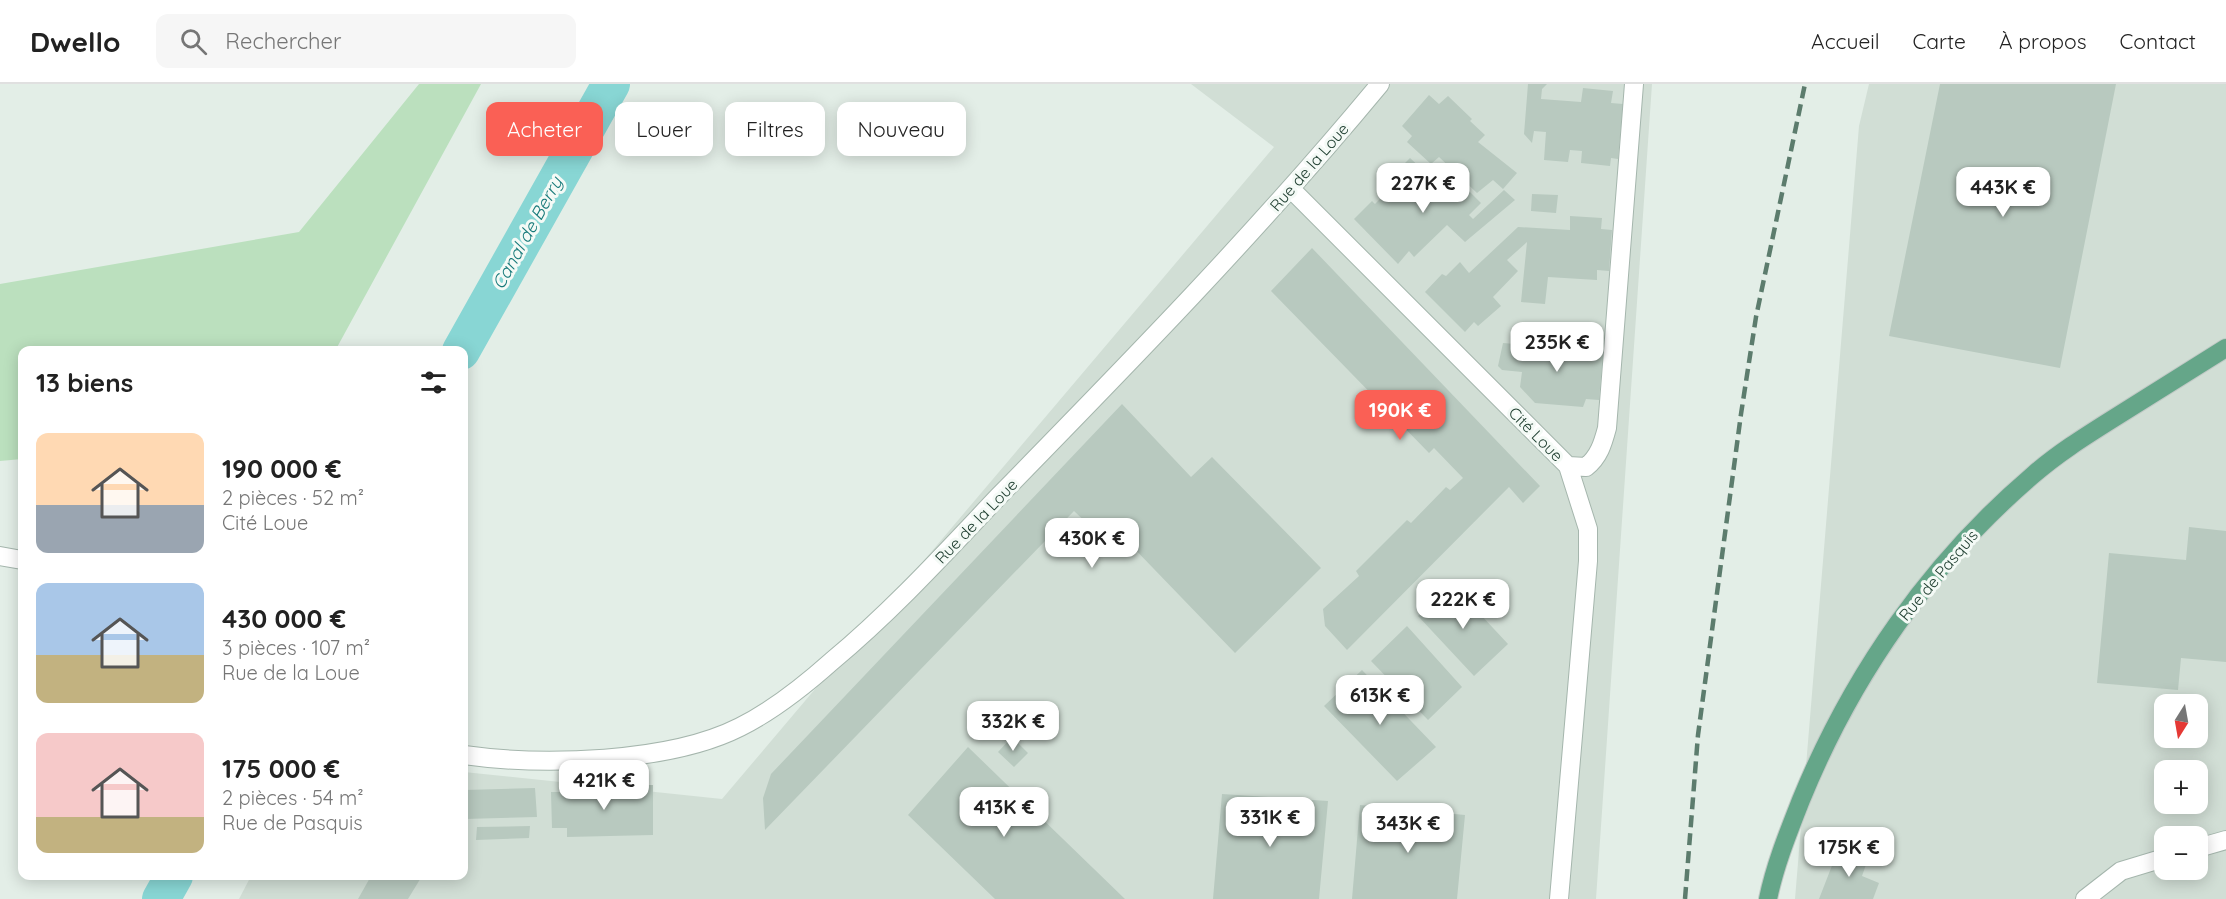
<!DOCTYPE html>
<html lang="fr">
<head>
<meta charset="utf-8">
<style>
  :root { --surface:#fff; --page:#f6f6f6; --text:#222; --muted:#767676; --line:#e0e0e0; --accent:#fa6055 }
  body { margin:0; font-family:Quicksand,sans-serif; background:var(--page); color:var(--text); height:100vh; display:flex; flex-direction:column; font-size:22px; white-space:nowrap }
  * { box-sizing:border-box; margin:0 }
  p { font-size:20px; color:var(--muted) }
  .icon { flex:none; width:33px; height:33px; fill:none; stroke:currentColor; stroke-width:2; stroke-linecap:round; stroke-linejoin:round }
  .map { position:relative; flex:1; overflow:hidden }
  .side { position:absolute; left:18px; top:262px; width:450px; height:534px; display:flex; flex-direction:column; background:var(--surface); border-radius:12px; box-shadow:0 3px 15px #0003 }
  .side>* { flex:none }
  .guide { position:absolute; left:486px; top:18px; width:570px; height:54px; display:flex; gap:12px }
  .needle { width:39px; rotate:191deg }
  .fabs { position:absolute; left:2154px; top:610px; display:grid; gap:12px }
  .fabs a { display:grid; place-items:center; width:54px; height:54px; border-radius:12px; background:var(--surface); box-shadow:0 3px 15px #0003; font-size:30px }
  .price { position:absolute; translate:-50% -51px; padding:0 14px; border-radius:12px; background:#fff; color:#222; font-size:20px; line-height:39px; filter:drop-shadow(0 2px 3px #0008) }
  .price::after { content:''; position:absolute; left:50%; top:36px; width:18px; height:14px; margin-left:-9px; background:inherit; clip-path:polygon(0 0,100% 0,50% 100%) }
  .price.on { background:var(--accent); color:#fff }
  ul { padding:0; list-style:none }
  li { display:flex; align-items:center; gap:18px; height:150px; padding:0 18px }
  li span { display:grid; place-items:center; flex:none; width:168px; height:120px; border-radius:12px; color:#555 }
  li>.icon { margin-inline-start:auto }
  span .icon { width:72px; height:72px; fill:#fffc; stroke-width:1 }
  li b { font-size:26px }
  h2 { display:flex; justify-content:space-between; align-items:center; height:72px; padding:0 18px; font-size:26px }
  .pill { padding:0 21px; border-radius:12px; background:var(--surface); box-shadow:0 3px 15px #0003; font-size:21px; line-height:54px }
  .pill.on { background:var(--accent); color:#fff }
  header { display:flex; align-items:center; gap:36px; box-sizing:border-box; height:84px; padding:0 30px; background:var(--surface); border-bottom:2px solid var(--line) }
  header strong { font-size:28px }
  nav { display:flex; gap:33px; margin-inline-start:auto; font-size:21px }
  .search { width:420px; height:54px; background:var(--page); display:flex; align-items:center; gap:15px; box-sizing:border-box; padding:0 21px; border-radius:12px; color:var(--muted); font-size:22px }
  .map>svg:first-child { display:block }
</style>
</head>
<body>
<header>
<strong>Dwello</strong>
<div class="search"><svg class="icon" aria-label="search" viewBox="0 0 24 24"><circle cx="10" cy="10" r="6"/><path d="M15 15l6 6"/></svg>Rechercher</div>
<nav><a>Accueil</a><a>Carte</a><a>À propos</a><a>Contact</a></nav>
</header>
<div class="map">
<svg width="2226" height="815" viewBox="0 0 2226 815">
  <rect width="100%" height="100%" fill="#e3eee7"/>
  <path fill="#d1ded5" fill-rule="evenodd" d="M 1191,0 L 1652,0 L 1596,815 L 239,815 L 251,792 L 464,792 L 464,688 L 722,715 L 1274,63 Z
    M 1869,0 L 2226,0 L 2226,815 L 1795,815 L 1859,42 ZM 2164,621 L 2198,621 L 2198,654 L 2164,654 ZM 2164,687 L 2198,687 L 2198,720 L 2164,720 ZM 2164,753 L 2198,753 L 2198,786 L 2164,786 Z"/>
  <path fill="#bbe0be" d="M 419,0 L 481,0 L 335,267 L 22,267 L 22,375 L 0,377 L 0,200 L 299,148 Z"/>
  <g fill="none" stroke-linecap="round" stroke-linejoin="round">
    <path stroke="#88d6d4" stroke-width="38" d="M 461,267 L 611,0
      M 161,815 L 174,792"/>
  </g>
  <path fill="#b8c9bf" d="M 1528,0 L 1547,0 L 1542,5 L 1541,15 L 1581,18 L 1583,4 L 1613,7 L 1611,19 L 1623,20 L 1618,75 L 1611,74 L 1610,82 L 1581,79 L 1582,67 L 1570,66 L 1568,78 L 1544,76 L 1546,48 L 1534,47 L 1532,59 L 1524,50 Z
    M 1940,0 L 2116,0 L 2060,284 L 1889,252 Z
    M 1429,11 L 1439,20 L 1448,12 L 1472,35 L 1470,37 L 1485,51 L 1478,58 L 1517,89 L 1503,105 L 1493,96 L 1477,109 L 1439,73 L 1431,80 L 1407,58 L 1412,52 L 1402,42 Z
    M 1410,74 L 1455,116 L 1467,105 L 1481,119 L 1469,131 L 1473,135 L 1504,106 L 1515,116 L 1465,158 L 1447,141 L 1414,173 L 1409,167 L 1398,180 L 1354,135 L 1372,117 L 1375,120 L 1407,87 L 1402,82 Z
    M 1532,110 L 1558,111 L 1556,129 L 1531,127 Z
    M 1570,132 L 1602,134 L 1601,145 L 1612,146 L 1609,187 L 1597,186 L 1597,196 L 1548,193 L 1545,220 L 1521,218 L 1527,158 L 1507,176 L 1518,187 L 1493,213 L 1501,222 L 1478,242 L 1474,238 L 1465,248 L 1425,208 L 1442,190 L 1446,192 L 1460,178 L 1469,189 L 1518,143 L 1570,146 Z
    M 1312,164 L 1540,402 L 1523,419 L 1509,403 L 1347,566 L 1325,542 L 1323,525 L 1359,492 L 1356,487 L 1407,436 L 1411,439 L 1446,403 L 1450,406 L 1463,394 L 1434,364 L 1429,369 L 1271,207 Z
    M 1583,256 L 1604,259 L 1599,316 L 1586,315 L 1583,323 L 1535,319 L 1520,303 L 1522,288 L 1502,286 L 1498,282 L 1503,259 L 1538,262 L 1538,275 L 1557,278 L 1559,262 L 1582,265 Z
    M 1122,320 L 1191,393 L 1212,373 L 1321,484 L 1235,569 L 1126,456 L 1118,449 L 1108,459 L 1074,427 L 765,746 L 763,714 L 771,690 Z
    M 2189,443 L 2226,447 L 2226,578 L 2181,574 L 2178,606 L 2097,599 L 2109,469 L 2186,476 Z
    M 1452,500 L 1508,560 L 1474,592 L 1418,532 Z
    M 1407,542 L 1462,603 L 1428,636 L 1371,577 Z
    M 1362,586 L 1436,663 L 1397,697 L 1324,622 Z
    M 1012,653 L 1028,669 L 1014,683 L 998,668 Z
    M 968,663 L 1125,815 L 995,815 L 908,731 Z
    M 653,701 L 653,751 L 567,753 L 567,744 L 552,744 L 551,708 L 567,708 L 566,702 Z
    M 535,704 L 537,733 L 464,735 L 464,706 Z
    M 1222,710 L 1328,717 L 1319,815 L 1213,815 Z
    M 1360,721 L 1465,731 L 1457,815 L 1352,815 Z
    M 530,742 L 529,754 L 476,756 L 477,743 Z
    M 1840,761 L 1869,772 L 1862,792 L 1879,799 L 1873,815 L 1819,815 Z
    M 371,792 L 422,792 L 408,815 L 358,815 Z"/>
  <g fill="none" stroke-linecap="round" stroke-linejoin="round">
    <g stroke="#a5b6ad" stroke-width="20">
      <path id="minor" d="M 1291,105 L 1568,382 L 1586,383 C 1599,373 1603,359 1607,344 L 1634,0
        M 0,472 L 22,476
        M 464,671 C 542,682 669,679 740,643 C 774,626 804,602 832,577 C 892,527 944,470 998,413 C 1129,279 1260,145 1380,0
        M 2198,764 L 2226,756
        M 1559,815 L 1588,477 L 1588,445 L 1568,382
        M 2085,815 L 2121,787 L 2164,774"/>
    </g>
    <g stroke="#c1cac6" stroke-width="20">
      <path id="major" d="M 1768,815 C 1775,781 1788,749 1801,716 C 1852,591 1930,479 2033,391 C 2057,370 2084,353 2111,336 C 2149,312 2187,288 2226,264"/>
    </g>
    <use href="#minor" stroke="#fff" stroke-width="18"/>
    <use href="#major" stroke="#65a689" stroke-width="18"/>
    <path stroke="#5c7c6d" stroke-width="4.5" stroke-dasharray="12 6" stroke-linecap="butt" d="M 1685,815 L 1698,651 L 1741,330 L 1756,233 L 1805,0"/>
  </g>
  <g text-anchor="middle" dominant-baseline="central" stroke-width="6" stroke-linejoin="round" paint-order="stroke">
    <g font-size="16" fill="#214032" stroke="#f4faf6">
      <text transform="translate(1309 83) rotate(-49)">Rue de la Loue</text>
      <text transform="translate(1536 350) rotate(45)">Cité Loue</text>
      <text transform="translate(976 437) rotate(-46)">Rue de la Loue</text>
      <text transform="translate(1938 491) rotate(-50)">Rue de Pasquis</text>
    </g>
    <g font-size="18" font-style="italic" fill="#177a7a" stroke="#f4faf6">
      <text transform="translate(527 149) rotate(-61)">Canal de Berry</text>
    </g>
  </g>
</svg>
<div class="fabs">
<a><svg class="needle" viewBox="-14 -14 28 28"><path d="M0-13l5 13h-10z" fill="#e53935"/><path d="M0 13l5-13h-10z" fill="#767676"/></svg></a>
<a>+</a>
<a>−</a>
</div>
<b class="price" style="left:1423px;top:130px">227K €</b>
<b class="price" style="left:2003px;top:134px">443K €</b>
<b class="price" style="left:1557px;top:289px">235K €</b>
<b class="price on" style="left:1400px;top:357px">190K €</b>
<b class="price" style="left:1092px;top:485px">430K €</b>
<b class="price" style="left:1463px;top:546px">222K €</b>
<b class="price" style="left:1380px;top:642px">613K €</b>
<b class="price" style="left:1013px;top:668px">332K €</b>
<b class="price" style="left:604px;top:727px">421K €</b>
<b class="price" style="left:1004px;top:754px">413K €</b>
<b class="price" style="left:1270px;top:764px">331K €</b>
<b class="price" style="left:1408px;top:770px">343K €</b>
<b class="price" style="left:1849px;top:794px">175K €</b>
<div class="guide">
<a class="pill on">Acheter</a>
<a class="pill">Louer</a>
<a class="pill">Filtres</a>
<a class="pill">Nouveau</a>
</div>
<section class="side">
<h2>13 biens<svg class="icon" aria-label="filters" viewBox="0 0 24 24"><path d="M4 7h16M4 17h16"/><circle cx="9" cy="7" r="2"/><circle cx="15" cy="17" r="2"/></svg></h2>
<ul>
<li><span style="background:linear-gradient(#ffd9b3 60%,#9aa5b1 0)"><svg class="icon" aria-label="home" viewBox="0 0 24 24"><path d="M3 11l9-7 9 7M6 9v11h12V9"/></svg></span><div><b>190 000 €</b><p>2 pièces · 52 m²</p><p>Cité Loue</p></div></li>
<li><span style="background:linear-gradient(#a9c7e8 60%,#c2b280 0)"><svg class="icon" aria-label="home" viewBox="0 0 24 24"><path d="M3 11l9-7 9 7M6 9v11h12V9"/></svg></span><div><b>430 000 €</b><p>3 pièces · 107 m²</p><p>Rue de la Loue</p></div></li>
<li><span style="background:linear-gradient(#f6c9c9 70%,#c2b280 0)"><svg class="icon" aria-label="home" viewBox="0 0 24 24"><path d="M3 11l9-7 9 7M6 9v11h12V9"/></svg></span><div><b>175 000 €</b><p>2 pièces · 54 m²</p><p>Rue de Pasquis</p></div></li>
</ul>
</section>
</div>
</body>
</html>
